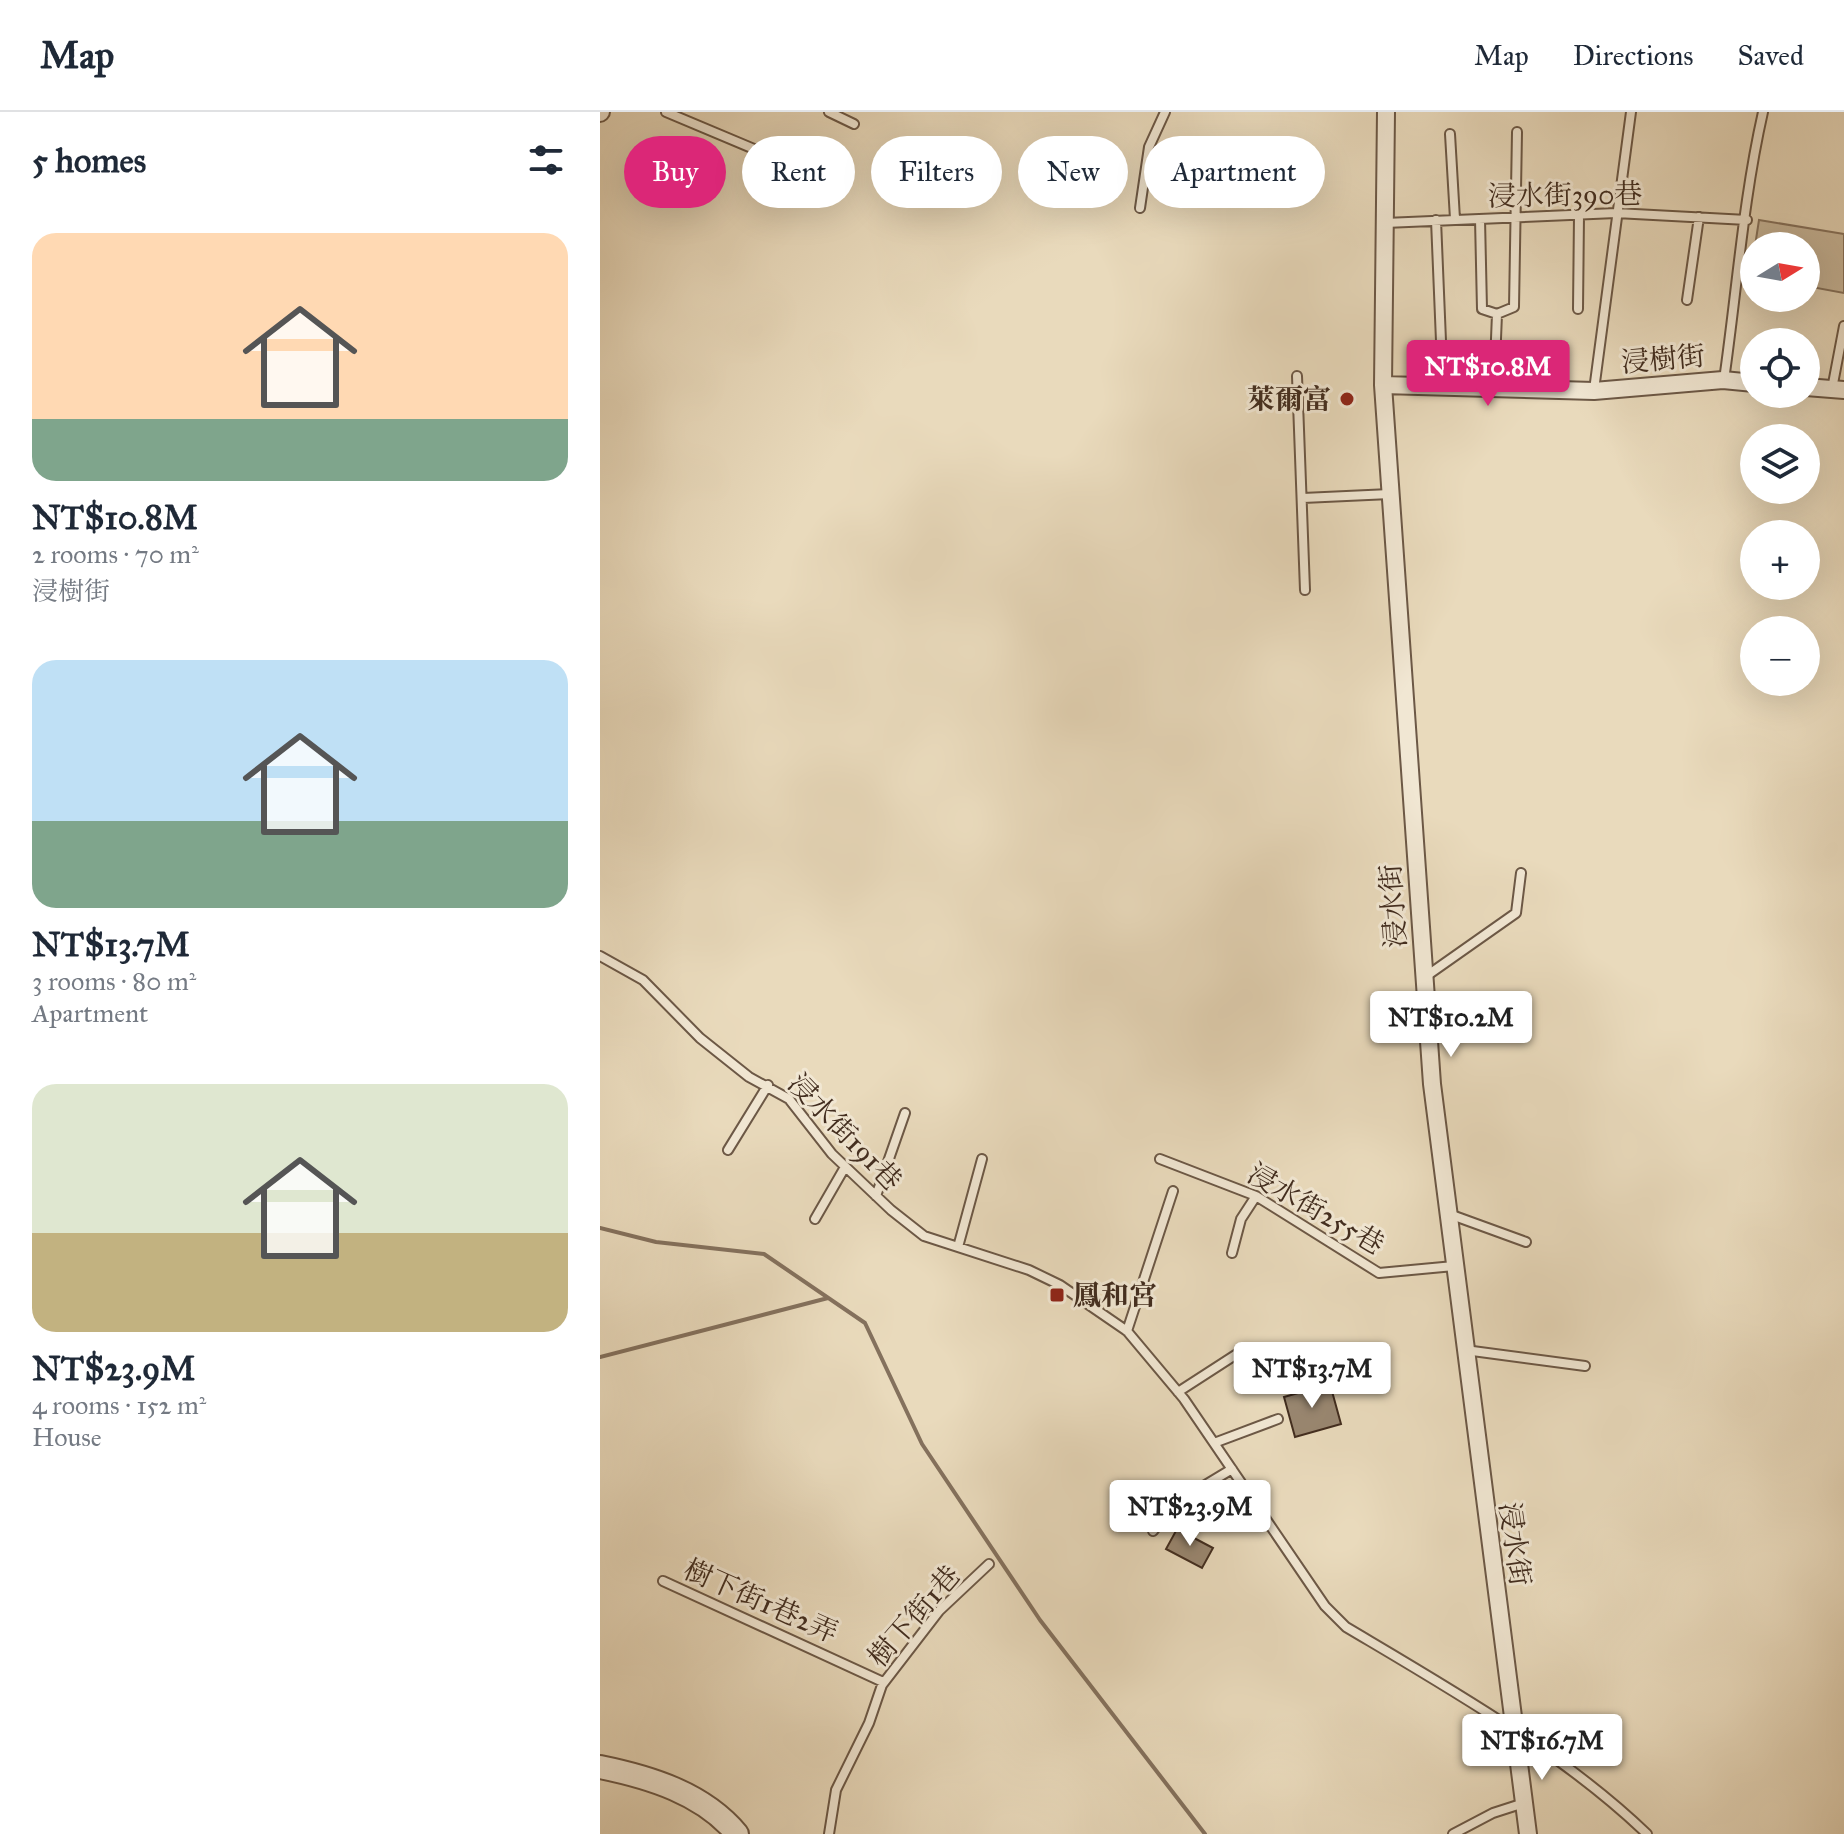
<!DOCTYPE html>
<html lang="en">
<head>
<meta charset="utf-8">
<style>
  :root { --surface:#fff; --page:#f6f6f7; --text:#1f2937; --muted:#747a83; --line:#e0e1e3; --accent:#db2777 }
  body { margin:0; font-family:"IM FELL Great Primer","Noto Serif TC",serif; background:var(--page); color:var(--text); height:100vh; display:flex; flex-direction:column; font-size:30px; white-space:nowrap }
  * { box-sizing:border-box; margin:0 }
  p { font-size:26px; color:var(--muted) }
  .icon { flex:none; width:44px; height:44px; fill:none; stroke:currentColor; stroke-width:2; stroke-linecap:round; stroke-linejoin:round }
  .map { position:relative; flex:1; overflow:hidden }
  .sheet { display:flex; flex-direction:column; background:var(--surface); width:600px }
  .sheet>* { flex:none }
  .top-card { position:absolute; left:24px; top:24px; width:760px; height:72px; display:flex; gap:16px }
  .needle { width:52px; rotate:79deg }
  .buttons { position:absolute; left:1140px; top:120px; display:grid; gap:16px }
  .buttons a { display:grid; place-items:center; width:80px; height:80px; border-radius:50%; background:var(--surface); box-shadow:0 8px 32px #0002; font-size:40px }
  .price { position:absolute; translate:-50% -68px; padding:0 18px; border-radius:8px; background:#fff; color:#222; font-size:26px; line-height:52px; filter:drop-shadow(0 2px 4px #0008) }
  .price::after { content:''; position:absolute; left:50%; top:48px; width:24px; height:18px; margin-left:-12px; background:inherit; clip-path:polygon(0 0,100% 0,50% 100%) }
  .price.selected { background:var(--accent); color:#fff }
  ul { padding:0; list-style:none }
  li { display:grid; align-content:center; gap:16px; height:424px; padding:0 32px }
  li span { display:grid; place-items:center; height:248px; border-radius:24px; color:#555 }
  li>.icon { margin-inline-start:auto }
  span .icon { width:144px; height:144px; fill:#fffc; stroke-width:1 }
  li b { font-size:34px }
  h2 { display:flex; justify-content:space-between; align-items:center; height:96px; padding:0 32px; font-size:34px }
  .pill { padding:0 28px; border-radius:36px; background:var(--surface); box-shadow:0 8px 32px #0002; font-size:28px; line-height:72px }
  .pill.selected { background:var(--accent); color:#fff }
  header { display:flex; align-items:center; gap:48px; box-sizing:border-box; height:112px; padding:0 40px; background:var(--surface); border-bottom:2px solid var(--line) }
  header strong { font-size:38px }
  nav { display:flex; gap:44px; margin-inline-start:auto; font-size:28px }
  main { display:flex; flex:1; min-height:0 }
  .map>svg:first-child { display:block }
</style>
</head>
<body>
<header>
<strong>Map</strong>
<nav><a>Map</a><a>Directions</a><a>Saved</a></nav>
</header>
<main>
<section class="sheet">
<h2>5 homes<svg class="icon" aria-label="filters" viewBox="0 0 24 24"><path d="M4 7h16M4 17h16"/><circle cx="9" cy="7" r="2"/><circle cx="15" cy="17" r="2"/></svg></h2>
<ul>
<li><span style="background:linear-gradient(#ffd9b3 75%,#7fa58c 0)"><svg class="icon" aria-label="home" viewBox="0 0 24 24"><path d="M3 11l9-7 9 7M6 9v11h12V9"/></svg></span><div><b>NT$10.8M</b><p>2 rooms · 70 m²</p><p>浸樹街</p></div></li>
<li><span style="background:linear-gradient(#bfe0f5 65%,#7fa58c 0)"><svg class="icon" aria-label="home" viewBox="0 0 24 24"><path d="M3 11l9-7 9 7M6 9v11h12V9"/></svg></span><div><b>NT$13.7M</b><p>3 rooms · 80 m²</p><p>Apartment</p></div></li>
<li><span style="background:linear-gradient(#dfe7d0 60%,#c2b280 0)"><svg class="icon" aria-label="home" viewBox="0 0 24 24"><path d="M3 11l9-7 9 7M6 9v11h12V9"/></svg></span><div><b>NT$23.9M</b><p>4 rooms · 152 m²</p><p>House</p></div></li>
</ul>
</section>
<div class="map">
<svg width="1244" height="1722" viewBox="0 0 1244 1722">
  <rect width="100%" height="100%" fill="#e9dabc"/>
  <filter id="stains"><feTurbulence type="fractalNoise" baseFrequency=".0025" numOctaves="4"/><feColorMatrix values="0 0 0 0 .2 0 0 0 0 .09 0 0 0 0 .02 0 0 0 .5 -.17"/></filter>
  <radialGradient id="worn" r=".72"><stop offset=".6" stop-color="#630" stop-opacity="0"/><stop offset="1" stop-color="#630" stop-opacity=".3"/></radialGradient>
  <path fill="#cdbda1" stroke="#887560" stroke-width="2" d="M 1159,108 L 1244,122 L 1244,181 L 1206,174 L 1206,134 L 1155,134 Z"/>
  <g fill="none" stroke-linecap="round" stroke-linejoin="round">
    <path stroke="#84715d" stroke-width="4" d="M 0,1116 L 56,1130 L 164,1142 L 265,1211 L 322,1332 L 440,1508 L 605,1722
      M 0,1245 L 228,1186"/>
  </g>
  <path fill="#998771" stroke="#422d1f" stroke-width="2" d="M 730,1272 L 741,1312 L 695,1325 L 684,1285 Z
    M 577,1417 L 613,1436 L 602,1456 L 566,1437 Z"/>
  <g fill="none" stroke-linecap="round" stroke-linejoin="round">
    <g stroke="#6c5846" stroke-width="12">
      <path id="service" d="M 66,0 L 242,74
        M 229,0 L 254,12
        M 850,22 L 855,107
        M 540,96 L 549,35 L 565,0
        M 880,107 L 882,197 L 897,202 L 914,195 L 917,20
        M 836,108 L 841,229
        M 785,111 L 1016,101 L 1147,108
        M 1087,188 L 1099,105
        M 978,197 L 979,104
        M 697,264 L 705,478
        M 1124,268 C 1137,178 1143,88 1163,0
        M 894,276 L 897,202
        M 1232,277 L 1244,214
        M 994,278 L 1031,0
        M 703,386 L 790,382
        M 0,844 L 43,868 L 100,926 L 149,965 L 189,987 L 232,1042 L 291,1098 L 324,1124 L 429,1158 L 460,1173 L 527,1219 L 584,1287 L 725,1494 L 746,1515 C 847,1575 963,1641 1047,1722
        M 825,865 L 916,801 L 921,761
        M 128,1038 L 168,973
        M 560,1047 L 656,1084 L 779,1161 L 854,1154
        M 276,1084 L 305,1001
        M 849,1102 L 926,1130
        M 215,1107 L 245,1055
        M 358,1135 L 382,1047
        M 632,1141 L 641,1107 L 656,1084
        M 527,1219 L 573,1079
        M 865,1238 L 985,1254
        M 578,1280 L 643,1238
        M 614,1331 L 678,1307
        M 553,1419 L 574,1392 L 632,1357
        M 63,1469 L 283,1570
        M 229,1722 L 236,1678 L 269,1611 L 282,1573 L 339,1499 L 389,1452
        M 853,1722 L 893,1701 L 924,1691"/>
    </g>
    <g stroke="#6c5846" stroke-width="20">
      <path id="minor" d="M 786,0 L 783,273 L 832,972 L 928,1722
        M 0,1 L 1,0
        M 783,273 L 994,279 L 1123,268 L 1154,271
        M 1206,275 L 1244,278"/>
    </g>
    <g stroke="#6c5846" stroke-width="26">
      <path id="tertiary" d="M 0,1655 C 49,1665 103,1681 137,1722"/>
    </g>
    <use href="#service" stroke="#f1e7d3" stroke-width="8"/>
    <use href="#minor" stroke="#f1e7d3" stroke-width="16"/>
    <use href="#tertiary" stroke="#f1e7d3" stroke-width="22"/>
  </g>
  <g fill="#8f2418" stroke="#f1e7d3" stroke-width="3">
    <circle cx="747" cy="287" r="8"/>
    <rect x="449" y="1175" width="16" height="16" rx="4"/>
  </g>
  <g text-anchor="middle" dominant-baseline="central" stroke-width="6" stroke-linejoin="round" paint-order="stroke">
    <g font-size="28" fill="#422d1f" stroke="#f1e7d3">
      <text transform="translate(965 83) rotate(-1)">浸水街390巷</text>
      <text transform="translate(1063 247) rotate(-5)">浸樹街</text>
      <text transform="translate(793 794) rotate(-94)">浸水街</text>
      <text transform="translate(245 1020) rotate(46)">浸水街191巷</text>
      <text transform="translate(716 1097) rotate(30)">浸水街255巷</text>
      <text transform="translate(915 1432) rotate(82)">浸水街</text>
      <text transform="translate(161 1489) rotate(24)">樹下街1巷2弄</text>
      <text transform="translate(314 1504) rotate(-49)">樹下街1巷</text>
    </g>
    <g font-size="28" font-weight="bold" fill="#422d1f" stroke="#f1e7d3" text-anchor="end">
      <text x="731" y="287">萊爾富</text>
      <text x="473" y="1183" text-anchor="start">鳳和宮</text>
    </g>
  </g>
  <rect width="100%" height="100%" filter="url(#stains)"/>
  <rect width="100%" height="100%" fill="url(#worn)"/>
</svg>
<div class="buttons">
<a><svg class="needle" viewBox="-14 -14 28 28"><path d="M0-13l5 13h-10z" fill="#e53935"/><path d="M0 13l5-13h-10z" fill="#747a83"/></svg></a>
<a><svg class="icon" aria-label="locate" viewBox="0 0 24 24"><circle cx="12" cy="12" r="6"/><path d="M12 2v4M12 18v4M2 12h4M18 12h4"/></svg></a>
<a><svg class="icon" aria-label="layers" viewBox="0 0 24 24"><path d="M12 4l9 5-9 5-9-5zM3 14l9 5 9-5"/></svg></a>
<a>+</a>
<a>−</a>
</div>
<b class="price selected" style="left:888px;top:296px">NT$10.8M</b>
<b class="price" style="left:851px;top:947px">NT$10.2M</b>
<b class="price" style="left:712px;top:1298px">NT$13.7M</b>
<b class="price" style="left:590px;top:1436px">NT$23.9M</b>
<b class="price" style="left:942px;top:1670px">NT$16.7M</b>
<div class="top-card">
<a class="pill selected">Buy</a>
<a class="pill">Rent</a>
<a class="pill">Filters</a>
<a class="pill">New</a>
<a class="pill">Apartment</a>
</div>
</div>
</main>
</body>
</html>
